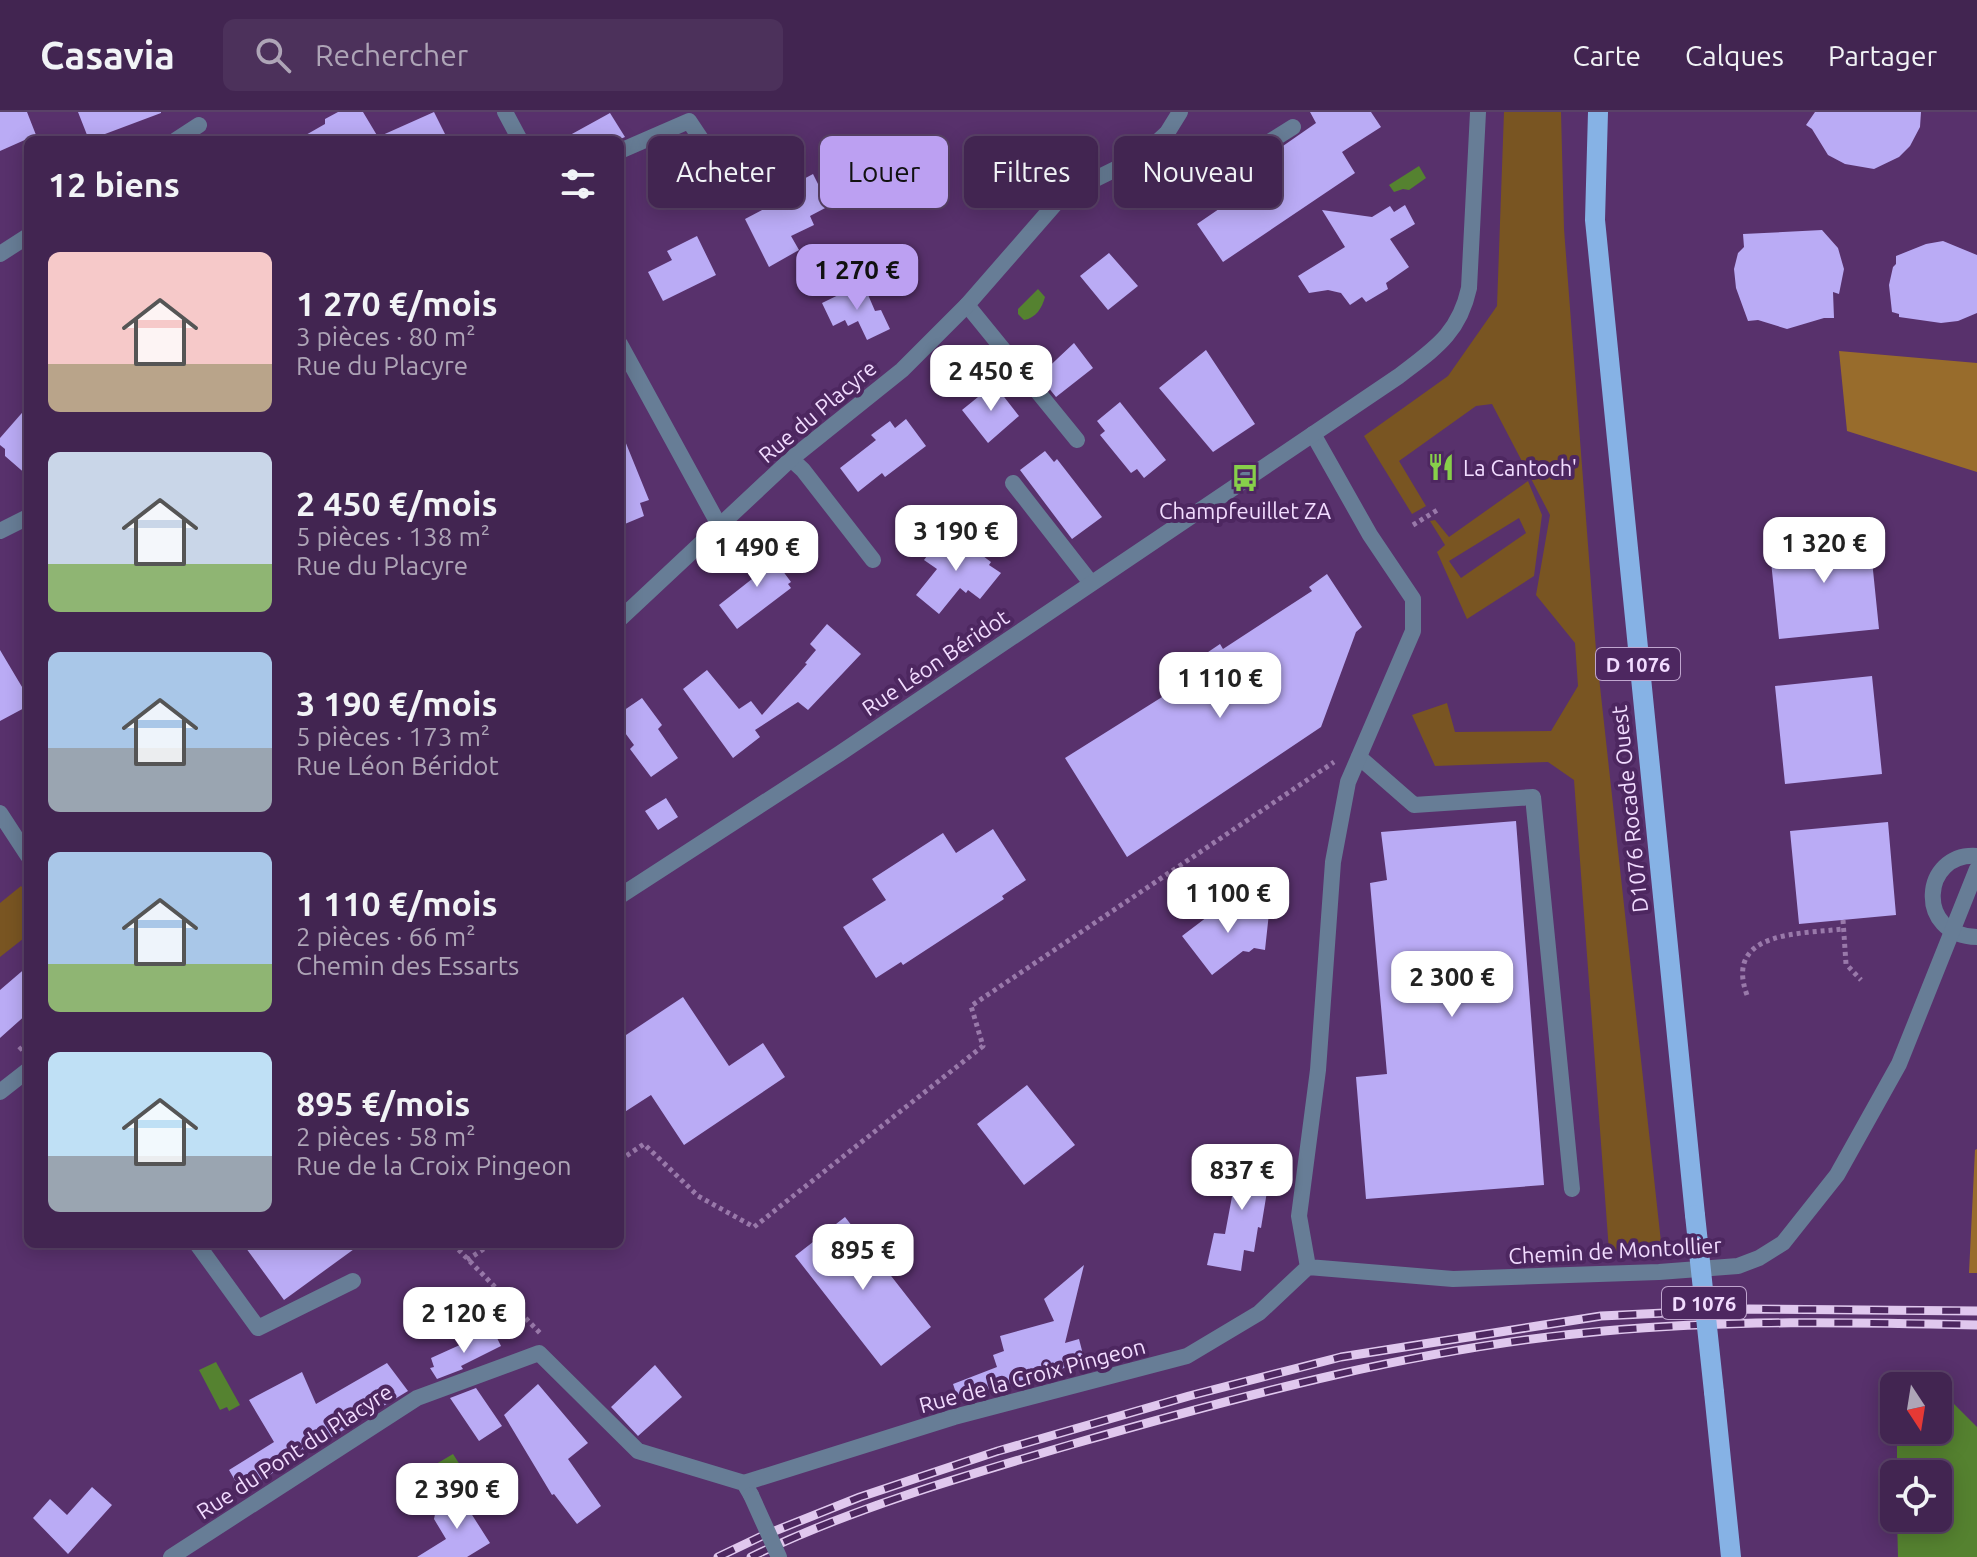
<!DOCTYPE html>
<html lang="fr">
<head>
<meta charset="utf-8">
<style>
  :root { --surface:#422551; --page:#4c315b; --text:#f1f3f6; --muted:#aea5b7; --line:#5a4268; --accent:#bca0f2 }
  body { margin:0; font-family:Ubuntu,sans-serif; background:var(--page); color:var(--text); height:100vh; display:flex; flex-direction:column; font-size:30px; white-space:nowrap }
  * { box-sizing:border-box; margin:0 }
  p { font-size:26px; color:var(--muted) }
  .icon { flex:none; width:44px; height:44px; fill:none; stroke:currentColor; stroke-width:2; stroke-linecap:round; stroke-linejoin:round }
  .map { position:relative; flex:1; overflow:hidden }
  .panel { position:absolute; left:24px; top:24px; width:600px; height:1112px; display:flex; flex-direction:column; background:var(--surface); border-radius:12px; box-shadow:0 4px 20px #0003,0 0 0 2px var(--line) }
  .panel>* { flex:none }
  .banner { position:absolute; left:648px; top:24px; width:760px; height:72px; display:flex; gap:16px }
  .needle { width:52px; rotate:168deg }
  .fabs { position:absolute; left:1880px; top:1260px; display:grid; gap:16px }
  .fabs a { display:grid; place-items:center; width:72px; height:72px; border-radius:12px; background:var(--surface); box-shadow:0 4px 20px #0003,0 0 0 2px var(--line); font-size:40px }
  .price { position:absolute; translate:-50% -68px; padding:0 18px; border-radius:16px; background:#fff; color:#222; font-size:26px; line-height:52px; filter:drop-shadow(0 2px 4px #0008) }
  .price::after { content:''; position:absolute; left:50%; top:48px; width:24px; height:18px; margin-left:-12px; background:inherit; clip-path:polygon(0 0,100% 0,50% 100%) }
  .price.on { background:var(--accent); color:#111 }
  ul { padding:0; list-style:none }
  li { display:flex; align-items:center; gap:24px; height:200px; padding:0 24px }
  li span { display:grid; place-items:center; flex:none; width:224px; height:160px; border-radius:12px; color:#555 }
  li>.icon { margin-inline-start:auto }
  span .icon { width:96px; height:96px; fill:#fffc; stroke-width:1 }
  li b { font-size:34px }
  h2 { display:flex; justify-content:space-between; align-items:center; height:96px; padding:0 24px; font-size:34px }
  .tag { padding:0 28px; border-radius:12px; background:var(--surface); box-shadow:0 4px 20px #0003,0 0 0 2px var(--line); font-size:28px; line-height:72px }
  .tag.on { background:var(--accent); color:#111 }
  header { display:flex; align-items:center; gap:48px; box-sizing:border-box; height:112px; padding:0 40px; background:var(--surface); border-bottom:2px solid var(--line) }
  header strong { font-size:38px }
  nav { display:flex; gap:44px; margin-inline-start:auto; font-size:28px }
  .search { width:560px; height:72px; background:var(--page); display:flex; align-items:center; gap:20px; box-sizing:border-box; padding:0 28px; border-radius:12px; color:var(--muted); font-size:30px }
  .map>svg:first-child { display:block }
</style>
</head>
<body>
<header>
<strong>Casavia</strong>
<div class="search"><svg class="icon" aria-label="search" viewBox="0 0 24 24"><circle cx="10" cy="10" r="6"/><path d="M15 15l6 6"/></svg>Rechercher</div>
<nav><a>Carte</a><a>Calques</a><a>Partager</a></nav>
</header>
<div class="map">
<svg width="1977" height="1445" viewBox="0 0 1977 1445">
  <rect width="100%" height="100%" fill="#58316c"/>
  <path fill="#795522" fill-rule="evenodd" d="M 1504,0 L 1561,0 L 1564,117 L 1596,538 L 1662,1139 L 1609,1139 L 1574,668 L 1548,650 L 1435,654 L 1412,603 L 1447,591 L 1455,620 L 1551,619 L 1578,574 L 1575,531 L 1536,483 L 1550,403 L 1492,292 L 1476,294 L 1399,349 L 1426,394 L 1412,402 L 1364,324 L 1448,264 L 1497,194 Z
    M 1528,369 L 1542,403 L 1534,464 L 1467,507 L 1437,440 L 1445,433 L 1430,409 L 1435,408 L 1449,425 ZM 1519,406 L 1526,421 L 1461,466 L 1449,449 Z
    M 21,774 L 28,781 L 28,823 L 0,845 L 0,791 Z"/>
  <path fill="#986c2c" d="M 1839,239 L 1977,251 L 1977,360 L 1847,319 Z
    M 1977,1037 L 1977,1161 L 1969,1161 L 1975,1038 Z"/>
  <path fill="#558230" d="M 1419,54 L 1426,66 L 1409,78 L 1403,77 L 1394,80 L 1389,73 Z
    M 1038,177 L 1045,185 C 1042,196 1036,206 1024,208 L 1018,202 L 1018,197 Z
    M 216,1250 L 240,1293 L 229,1299 L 227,1295 L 220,1298 L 199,1258 Z
    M 1938,1284 L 1953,1291 L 1977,1315 L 1977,1445 L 1898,1445 L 1897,1406 L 1938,1406 L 1938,1362 L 1897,1362 L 1897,1318 L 1938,1318 Z
    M 453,1342 L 462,1356 L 440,1371 L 427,1372 L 426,1358 Z"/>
  <path fill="#baabf5" d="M 0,0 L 27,0 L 36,23 L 0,39 Z
    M 78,0 L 161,0 L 161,1 L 89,28 Z
    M 338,0 L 363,0 L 378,25 L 434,0 L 448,28 L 297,28 L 325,12 L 325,7 Z
    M 1310,0 L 1371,0 L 1381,15 L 1342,40 L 1355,61 L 1223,150 L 1197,112 L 1235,86 L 1227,73 L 1316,11 Z
    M 1815,0 L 1921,0 L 1920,15 L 1910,34 L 1899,45 L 1874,57 L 1845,52 L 1828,43 L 1812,17 L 1806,13 Z
    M 610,1 L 625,25 L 618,28 L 561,28 Z
    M 813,62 L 829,94 L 810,104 L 814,113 L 791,124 L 799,138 L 769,155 L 745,107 L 785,86 L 785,77 Z
    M 1405,93 L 1415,112 L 1390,127 L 1409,155 L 1386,171 L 1388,177 L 1366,190 L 1362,185 L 1350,193 L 1341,181 L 1328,178 L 1309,181 L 1298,164 L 1345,135 L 1322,98 L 1372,105 L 1390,94 L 1394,100 Z
    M 1822,118 L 1838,136 L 1844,157 L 1839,182 L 1833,180 L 1834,206 L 1824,206 L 1787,217 L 1758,208 L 1748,209 L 1736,176 L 1734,157 L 1738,141 L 1744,135 L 1743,122 Z
    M 697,124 L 716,163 L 663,189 L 648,160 L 672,148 L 667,139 Z
    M 1943,129 L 1977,143 L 1977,201 L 1958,209 L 1941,211 L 1899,205 L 1899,202 L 1892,200 L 1889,173 L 1893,155 L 1896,152 L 1896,144 L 1926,132 Z
    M 1109,141 L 1138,174 L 1108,198 L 1080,164 Z
    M 863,171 L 875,199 L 881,198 L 890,217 L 867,228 L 858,209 L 848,214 L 845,208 L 833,214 L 822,191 Z
    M 1074,231 L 1093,256 L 1056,285 L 1039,264 Z
    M 1206,238 L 1255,312 L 1213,340 L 1159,276 Z
    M 994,272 L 1019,304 L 988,331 L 962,298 Z
    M 1120,290 L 1166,348 L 1144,366 L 1137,357 L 1131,361 L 1100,323 L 1105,319 L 1097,309 Z
    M 28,294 L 28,364 L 5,344 L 5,337 L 0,333 L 0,326 Z
    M 906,307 L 926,334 L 885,365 L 882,361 L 858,380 L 840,356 L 876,328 L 871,323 L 890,309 L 895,316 Z
    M 621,319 L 649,388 L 640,391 L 644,404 L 620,414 Z
    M 1045,339 L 1054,350 L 1057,347 L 1102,405 L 1072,427 L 1020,358 Z
    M 1869,419 L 1879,517 L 1779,527 L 1769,430 Z
    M 945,420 L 956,430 L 959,426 L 991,450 L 989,453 L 1001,461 L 980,487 L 968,478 L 966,481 L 960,476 L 939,502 L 916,483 L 937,457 L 924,448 Z
    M 765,435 L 791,470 L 788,472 L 791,476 L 737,517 L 719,493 L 752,467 L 742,453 Z
    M 1327,462 L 1362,515 L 1356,520 L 1321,615 L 1127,745 L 1065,646 L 1178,575 L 1171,565 L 1220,532 L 1223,537 L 1312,479 L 1309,475 Z
    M 827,512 L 861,542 L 808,598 L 798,590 L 755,618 L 760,625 L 733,646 L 683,577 L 707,558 L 739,597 L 751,589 L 762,603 L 807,552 L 805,551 L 816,538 L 810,532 Z
    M 0,538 L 28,585 L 28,594 L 0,609 Z
    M 1872,564 L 1882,662 L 1785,672 L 1775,574 Z
    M 642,586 L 662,613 L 658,617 L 678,646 L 651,665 L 630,637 L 634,633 L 620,614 L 620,601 Z
    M 666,686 L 678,705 L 658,718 L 645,699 Z
    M 1516,709 L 1544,1073 L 1366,1087 L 1356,965 L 1387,962 L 1370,771 L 1387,768 L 1381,720 Z
    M 1888,710 L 1896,803 L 1799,812 L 1790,719 Z
    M 993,717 L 1026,768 L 1002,784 L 1004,787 L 903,853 L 901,850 L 876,866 L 843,815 L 886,788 L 872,767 L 943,721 L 956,741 Z
    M 1232,786 L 1250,800 L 1269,801 L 1265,838 L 1254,836 L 1249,840 L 1243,839 L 1212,863 L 1182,824 Z
    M 28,854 L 28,901 L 0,926 L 0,878 Z
    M 683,885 L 729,954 L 763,931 L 785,965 L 684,1033 L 651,983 L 620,1003 L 620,927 Z
    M 1027,973 L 1075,1033 L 1024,1073 L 977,1012 Z
    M 1234,1042 L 1272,1049 L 1261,1116 L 1258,1115 L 1254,1140 L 1244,1138 L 1241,1159 L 1207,1153 L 1214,1121 L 1225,1122 L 1234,1074 L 1228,1072 Z
    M 845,1105 L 931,1215 L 881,1254 L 795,1144 Z
    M 243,1132 L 361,1132 L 284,1188 Z
    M 1084,1153 L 1065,1231 L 1079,1227 L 1085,1250 L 958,1287 L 953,1272 L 997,1255 L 993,1243 L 1004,1239 L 1000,1224 L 1054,1209 L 1044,1187 Z
    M 493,1218 L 501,1234 L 461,1254 L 463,1257 L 437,1267 L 430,1256 L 434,1255 L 431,1246 Z
    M 387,1251 L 408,1279 L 261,1368 L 258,1366 L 240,1377 L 229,1358 L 274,1330 L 249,1288 L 302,1260 L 316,1292 Z
    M 655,1253 L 682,1285 L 638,1324 L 611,1295 Z
    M 538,1272 L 588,1331 L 568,1347 L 601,1394 L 577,1412 L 554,1382 L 552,1383 L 504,1303 Z
    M 476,1276 L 502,1314 L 479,1329 L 450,1286 Z
    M 92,1375 L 112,1393 L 68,1442 L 33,1406 L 50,1387 L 67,1403 Z
    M 460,1384 L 490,1431 L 467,1445 L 417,1445 L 446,1427 L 434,1407 L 437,1393 L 445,1387 L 452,1389 Z"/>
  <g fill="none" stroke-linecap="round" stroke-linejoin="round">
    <path stroke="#9979aa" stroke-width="5" stroke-dasharray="4 4" stroke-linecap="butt" d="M 1413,413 L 1439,397
      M 1843,808 L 1846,852 L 1861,868
      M 1747,883 C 1723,818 1803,822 1843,817
      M 19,938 L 28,930
      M 620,1048 L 644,1032 L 698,1084 L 754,1115 L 983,934 L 971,894 L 1334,650
      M 453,1132 L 541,1222
      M 467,1148 L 491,1132"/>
    <path stroke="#677d96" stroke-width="16" d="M 505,0 L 520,28
      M 1167,21 L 1181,57 L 1193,78 L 1293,15
      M 176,28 L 199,13
      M 620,39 L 689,9 L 737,81
      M 0,142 L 28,124
      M 967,193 L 1077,328
      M 620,232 L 719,413
      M 791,347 L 803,358 L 873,448
      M 1013,371 L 1091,471
      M 1359,645 L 1414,693 L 1533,685 L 1572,1077
      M 1977,744 C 1921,740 1915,824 1977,825
      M 197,1132 L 258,1216 L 353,1169"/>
    <path stroke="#677d96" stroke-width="16" d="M 0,419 L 28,405
      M 620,507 L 791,347 L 902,258 L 967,193 L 1063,83 L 1142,44 L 1167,21 L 1180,0
      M 0,701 L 28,744
      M 1308,1155 L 1453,1167 L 1659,1160 L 1738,1154 L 1759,1146 L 1783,1131 L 1837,1063 L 1899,952 L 1977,757
      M 1308,1155 L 1299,1104 L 1318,958 L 1333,750 L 1348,670 L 1413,519 L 1413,487 L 1370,423 L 1313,322
      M 744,1371 L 954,1305 L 1187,1244 L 1259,1201 L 1308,1155
      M 171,1445 L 417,1286 L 539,1241 L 638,1339 L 744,1371 L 751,1383"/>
    <path stroke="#677d96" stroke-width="16" d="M 620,784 L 839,642 L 1399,264 C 1434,237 1459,222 1469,176 L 1478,0
      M 0,980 L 28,958"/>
    <path stroke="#86b2e5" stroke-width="20" d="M 1598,0 L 1595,108 L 1695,1103
      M 1714,1280 L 1731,1445"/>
    <g stroke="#e0c8ee" stroke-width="9">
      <path id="rail" d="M 718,1445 L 762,1424 L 860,1385 L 998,1339 L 1189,1284 L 1341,1245 L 1601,1204 L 1749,1197 L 1977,1199
        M 751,1445 C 852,1396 964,1364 1073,1332 C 1247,1282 1423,1235 1604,1219 C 1728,1208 1853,1210 1977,1213"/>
    </g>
    <use href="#rail" stroke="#4d2760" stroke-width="6" stroke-dasharray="18" stroke-linecap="butt"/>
    <path stroke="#677d96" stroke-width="16" d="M 751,1383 L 779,1445"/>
    <path stroke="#86b2e5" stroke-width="20" d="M 1695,1103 L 1714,1280"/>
  </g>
  <defs>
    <g id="restaurant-bare" transform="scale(2.16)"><path d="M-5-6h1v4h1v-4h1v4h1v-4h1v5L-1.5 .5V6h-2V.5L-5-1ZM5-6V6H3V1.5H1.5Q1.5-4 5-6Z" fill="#87cf4a" stroke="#4d2760" stroke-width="2.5" paint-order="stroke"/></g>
    <g id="bus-bare" transform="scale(2.16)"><path d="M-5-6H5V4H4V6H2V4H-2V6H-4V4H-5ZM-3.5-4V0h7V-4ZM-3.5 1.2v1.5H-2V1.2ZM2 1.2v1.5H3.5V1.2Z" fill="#87cf4a" stroke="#4d2760" stroke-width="2.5" paint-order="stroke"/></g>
  </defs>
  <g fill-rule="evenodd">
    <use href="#restaurant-bare" x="1441" y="355"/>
    <use href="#bus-bare" x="1245" y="366"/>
  </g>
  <g text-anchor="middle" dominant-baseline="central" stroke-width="8" stroke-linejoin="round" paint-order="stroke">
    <g fill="#4d2760" stroke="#c0a6cf" stroke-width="2">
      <rect x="1596" y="536" width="84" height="32" rx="6"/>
      <rect x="1662" y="1175" width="84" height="32" rx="6"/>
    </g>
    <g font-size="20" font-weight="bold" fill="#f2dcff">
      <text x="1638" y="552">D 1076</text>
      <text x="1704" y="1191">D 1076</text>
    </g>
    <g font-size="22" fill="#f2dcff" stroke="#4d2760">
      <text transform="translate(817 299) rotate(-40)">Rue du Placyre</text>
      <text transform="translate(935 550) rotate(-34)">Rue Léon Béridot</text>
      <text transform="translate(1629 697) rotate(-96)">D1076 Rocade Ouest</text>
      <text transform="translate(1615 1138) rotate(-3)">Chemin de Montollier</text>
      <text transform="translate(1032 1263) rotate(-15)">Rue de la Croix Pingeon</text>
      <text transform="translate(294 1339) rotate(-33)">Rue du Pont du Placyre</text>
    </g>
    <g font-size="22" fill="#f2dcff" stroke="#4d2760" text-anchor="start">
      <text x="1463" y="355">La Cantoch'</text>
      <text x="1245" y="398" text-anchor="middle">Champfeuillet ZA</text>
    </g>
  </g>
</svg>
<div class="fabs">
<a><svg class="needle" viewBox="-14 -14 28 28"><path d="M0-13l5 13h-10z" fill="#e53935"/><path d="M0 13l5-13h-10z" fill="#aea5b7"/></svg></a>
<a><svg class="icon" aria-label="locate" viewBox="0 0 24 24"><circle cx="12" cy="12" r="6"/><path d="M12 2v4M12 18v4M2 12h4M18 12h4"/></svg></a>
</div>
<b class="price on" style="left:857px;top:200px">1 270 €</b>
<b class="price" style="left:991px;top:301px">2 450 €</b>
<b class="price" style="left:956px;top:461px">3 190 €</b>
<b class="price" style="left:1824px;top:473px">1 320 €</b>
<b class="price" style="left:757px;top:477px">1 490 €</b>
<b class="price" style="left:1220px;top:608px">1 110 €</b>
<b class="price" style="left:1228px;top:823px">1 100 €</b>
<b class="price" style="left:1452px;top:907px">2 300 €</b>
<b class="price" style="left:1242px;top:1100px">837 €</b>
<b class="price" style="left:863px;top:1180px">895 €</b>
<b class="price" style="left:464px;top:1243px">2 120 €</b>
<b class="price" style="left:457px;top:1419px">2 390 €</b>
<div class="banner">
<a class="tag">Acheter</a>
<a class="tag on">Louer</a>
<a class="tag">Filtres</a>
<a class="tag">Nouveau</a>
</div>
<section class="panel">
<h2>12 biens<svg class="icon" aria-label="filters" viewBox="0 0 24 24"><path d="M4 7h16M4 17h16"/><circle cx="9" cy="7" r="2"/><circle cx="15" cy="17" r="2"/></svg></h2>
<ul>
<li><span style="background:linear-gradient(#f6c9c9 70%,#b9a48a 0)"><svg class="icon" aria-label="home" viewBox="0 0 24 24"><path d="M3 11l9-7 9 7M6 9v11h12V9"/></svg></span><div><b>1 270 €/mois</b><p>3 pièces · 80 m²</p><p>Rue du Placyre</p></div></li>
<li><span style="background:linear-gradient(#c9d6e8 70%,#8fb573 0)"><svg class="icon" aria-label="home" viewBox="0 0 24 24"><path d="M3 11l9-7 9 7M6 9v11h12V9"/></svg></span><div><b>2 450 €/mois</b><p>5 pièces · 138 m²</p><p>Rue du Placyre</p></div></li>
<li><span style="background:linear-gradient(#a9c7e8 60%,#9aa5b1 0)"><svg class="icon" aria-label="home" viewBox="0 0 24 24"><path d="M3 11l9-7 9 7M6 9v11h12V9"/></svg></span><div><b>3 190 €/mois</b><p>5 pièces · 173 m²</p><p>Rue Léon Béridot</p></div></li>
<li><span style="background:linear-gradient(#a9c7e8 70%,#8fb573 0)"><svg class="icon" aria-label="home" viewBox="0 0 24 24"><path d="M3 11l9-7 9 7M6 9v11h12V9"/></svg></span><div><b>1 110 €/mois</b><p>2 pièces · 66 m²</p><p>Chemin des Essarts</p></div></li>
<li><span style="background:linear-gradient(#bfe0f5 65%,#9aa5b1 0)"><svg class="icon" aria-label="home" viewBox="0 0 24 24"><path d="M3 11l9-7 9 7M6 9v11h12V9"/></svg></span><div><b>895 €/mois</b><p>2 pièces · 58 m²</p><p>Rue de la Croix Pingeon</p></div></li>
</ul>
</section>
</div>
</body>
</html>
